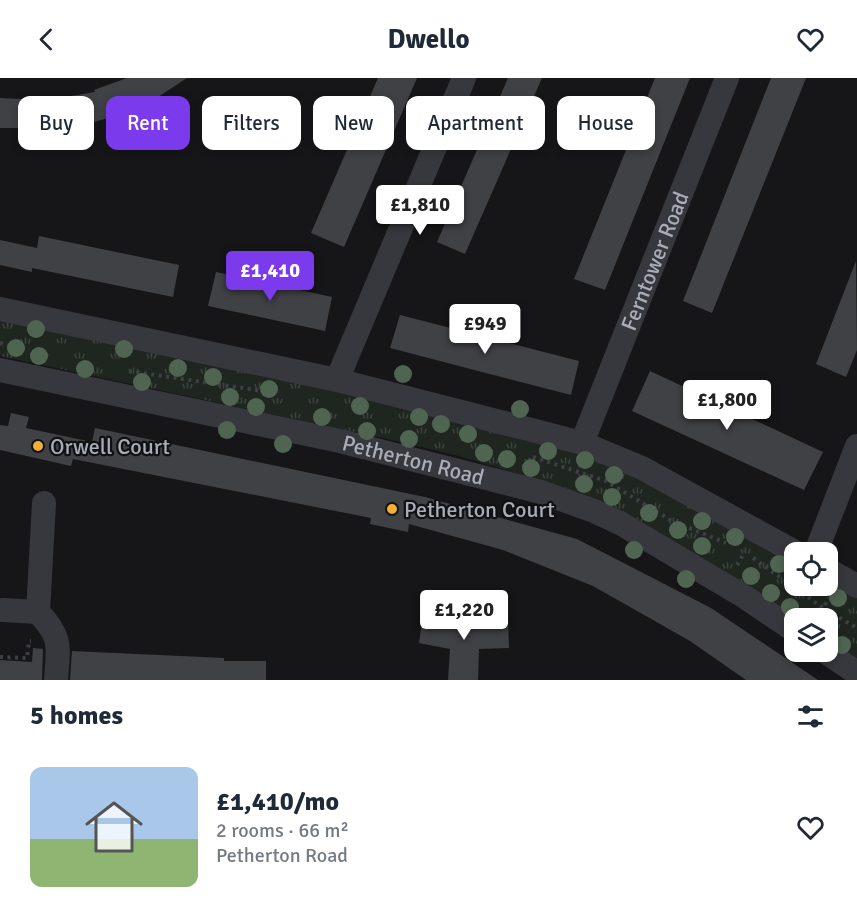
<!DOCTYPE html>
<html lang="en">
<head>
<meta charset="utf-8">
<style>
  :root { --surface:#fff; --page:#f6f6f7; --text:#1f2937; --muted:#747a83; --line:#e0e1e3; --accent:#7c3aed }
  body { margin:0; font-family:Signika,sans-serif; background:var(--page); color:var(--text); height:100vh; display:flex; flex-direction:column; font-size:22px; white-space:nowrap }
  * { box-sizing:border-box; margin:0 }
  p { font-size:20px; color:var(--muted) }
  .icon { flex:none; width:33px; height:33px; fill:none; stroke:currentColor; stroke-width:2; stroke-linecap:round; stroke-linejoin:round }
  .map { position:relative; height:602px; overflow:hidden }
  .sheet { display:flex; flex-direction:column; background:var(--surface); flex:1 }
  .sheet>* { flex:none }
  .guide { position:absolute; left:18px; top:18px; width:822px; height:54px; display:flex; gap:12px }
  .tools { position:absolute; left:784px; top:464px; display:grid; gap:12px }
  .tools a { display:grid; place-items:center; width:54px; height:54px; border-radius:12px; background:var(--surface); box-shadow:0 3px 9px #0003; font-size:30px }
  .price { position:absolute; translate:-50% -51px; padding:0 14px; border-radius:6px; background:#fff; color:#222; font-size:20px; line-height:39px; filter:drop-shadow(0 2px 3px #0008) }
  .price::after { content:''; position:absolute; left:50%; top:36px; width:18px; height:14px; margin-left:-9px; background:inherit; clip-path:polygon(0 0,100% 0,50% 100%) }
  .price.active { background:var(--accent); color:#fff }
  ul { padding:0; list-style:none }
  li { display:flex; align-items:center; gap:18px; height:150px; padding:0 30px }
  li+li { border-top:2px solid var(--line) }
  li span { display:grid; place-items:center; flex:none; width:168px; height:120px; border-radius:12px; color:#555 }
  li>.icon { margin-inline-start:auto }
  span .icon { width:72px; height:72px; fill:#fffc; stroke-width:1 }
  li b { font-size:26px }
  h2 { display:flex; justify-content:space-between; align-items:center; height:72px; padding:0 30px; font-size:26px }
  .chip { padding:0 21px; border-radius:12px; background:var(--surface); box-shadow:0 3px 9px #0003; font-size:21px; line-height:54px }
  .chip.active { background:var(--accent); color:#fff }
  header { display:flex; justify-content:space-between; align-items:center; height:78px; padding:0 30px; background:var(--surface); font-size:27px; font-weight:800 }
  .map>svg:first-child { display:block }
</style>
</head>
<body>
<header><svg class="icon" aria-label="back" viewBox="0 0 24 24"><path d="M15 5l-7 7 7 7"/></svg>Dwello<svg class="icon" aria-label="heart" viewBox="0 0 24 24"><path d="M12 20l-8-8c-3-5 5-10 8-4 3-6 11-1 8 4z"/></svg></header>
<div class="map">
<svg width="857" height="602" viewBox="0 0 857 602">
  <defs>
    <pattern id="park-tufts" width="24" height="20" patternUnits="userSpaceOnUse" patternTransform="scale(1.5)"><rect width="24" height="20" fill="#1e261f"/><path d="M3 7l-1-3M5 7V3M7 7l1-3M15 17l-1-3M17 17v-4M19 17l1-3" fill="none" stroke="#3c433d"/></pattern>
  </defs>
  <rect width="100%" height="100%" fill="#161618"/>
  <path fill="url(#park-tufts)" d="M 0,239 L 268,296 L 585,374 L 795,483 L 795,507 L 828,507 L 828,501 L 857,517 L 857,586 L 828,566 L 828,540 L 795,540 L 542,403 L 459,378 L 397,363 L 0,278 Z"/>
  <path fill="#404145" d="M 127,0 L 187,0 L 158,19 L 122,36 L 87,46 L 38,50 L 0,50 L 0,20 L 41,22 L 59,20 L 95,14 L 94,12 Z
    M 378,0 L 417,0 L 344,169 L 311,155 Z
    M 508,0 L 542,0 L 465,176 L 437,164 Z
    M 655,0 L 690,0 L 605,212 L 574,201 Z
    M 771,0 L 806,0 L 712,235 L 683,223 Z
    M 39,158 L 179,187 L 173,219 L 32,190 L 32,194 L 0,187 L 0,162 L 37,170 Z
    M 856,183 L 857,272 L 846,299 L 816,286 Z
    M 216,194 L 332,219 L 325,253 L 208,228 Z
    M 400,237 L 579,283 L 571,317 L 390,270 Z
    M 650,293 L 823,374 L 804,412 L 632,333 Z
    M 11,335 L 29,339 L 26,350 L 92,364 L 95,350 L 425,419 L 577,461 L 711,530 L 818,602 L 746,602 L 690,563 L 593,508 L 503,472 L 409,446 L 408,454 L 370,446 L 371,440 L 73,381 L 71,388 L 0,372 L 0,347 L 8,348 Z
    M 423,536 L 467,542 L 508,541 L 509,570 L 479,571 L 478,602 L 448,602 L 450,571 L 419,565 Z
    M 33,570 L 43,571 L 42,602 L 0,602 L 0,582 L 32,584 Z
    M 72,573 L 224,580 L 224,583 L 266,583 L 266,602 L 70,602 Z"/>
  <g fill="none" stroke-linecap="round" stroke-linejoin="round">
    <path stroke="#3d3f44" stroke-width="4" stroke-dasharray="3 4.5" stroke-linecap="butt" d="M 0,265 L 28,272
      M 129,293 L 270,314
      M 533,379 L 606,403 L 672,443 L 726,465
      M 753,480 L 823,530 L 857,550
      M 737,487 L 745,473
      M 817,540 L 829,520
      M 0,579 L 27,580 L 29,563 L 31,563"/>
    <g stroke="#37383d" stroke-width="24">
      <path d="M 0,231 L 337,302 L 582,365 L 642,390 L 795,474"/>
      <path id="s1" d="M 0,292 L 340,363 L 541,414 L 594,433 L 620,445 L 745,519 L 795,553"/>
      <path d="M 337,302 L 464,0"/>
      <path id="s2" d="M 582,365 L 727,0"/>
      <path d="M 44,425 L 38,534 C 63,561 58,568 56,602"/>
      <path d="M 816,474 L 857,368"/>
      <path d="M 828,492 L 857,508"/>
      <path d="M 3,532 L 38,534"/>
      <path d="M 824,573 L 857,595"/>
    </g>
  </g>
  <g fill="#506452">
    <circle cx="36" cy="251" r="9"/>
    <circle cx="16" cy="270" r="9"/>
    <circle cx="124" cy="271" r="9"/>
    <circle cx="39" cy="278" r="9"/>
    <circle cx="178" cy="290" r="9"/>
    <circle cx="85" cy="291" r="9"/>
    <circle cx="403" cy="296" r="9"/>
    <circle cx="213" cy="299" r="9"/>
    <circle cx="142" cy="304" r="9"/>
    <circle cx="269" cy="311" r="9"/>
    <circle cx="230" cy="319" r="9"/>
    <circle cx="360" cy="328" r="9"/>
    <circle cx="256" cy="329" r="9"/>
    <circle cx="520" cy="331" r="9"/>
    <circle cx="322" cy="339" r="9"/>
    <circle cx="419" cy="339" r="9"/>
    <circle cx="441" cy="346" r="9"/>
    <circle cx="227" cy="352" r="9"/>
    <circle cx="367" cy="353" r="9"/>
    <circle cx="468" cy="356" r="9"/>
    <circle cx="409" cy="361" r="9"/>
    <circle cx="283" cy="366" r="9"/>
    <circle cx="548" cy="373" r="9"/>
    <circle cx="484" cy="375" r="9"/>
    <circle cx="507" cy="381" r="9"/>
    <circle cx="585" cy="382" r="9"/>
    <circle cx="531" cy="390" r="9"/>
    <circle cx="614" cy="397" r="9"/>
    <circle cx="584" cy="406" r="9"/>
    <circle cx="612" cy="419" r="9"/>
    <circle cx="649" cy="435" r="9"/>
    <circle cx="702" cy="443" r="9"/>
    <circle cx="678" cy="452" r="9"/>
    <circle cx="735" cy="459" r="9"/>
    <circle cx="702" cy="468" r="9"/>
    <circle cx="634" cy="472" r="9"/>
    <circle cx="779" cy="486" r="9"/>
    <circle cx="751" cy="498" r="9"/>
    <circle cx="686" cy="501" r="9"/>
    <circle cx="771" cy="515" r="9"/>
    <circle cx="838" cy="520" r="9"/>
    <circle cx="790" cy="529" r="9"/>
    <circle cx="842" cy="567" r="9"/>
  </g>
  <g fill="#f2b134" stroke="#111113" stroke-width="2">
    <circle cx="38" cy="368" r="6"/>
    <circle cx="392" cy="431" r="6"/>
  </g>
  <g text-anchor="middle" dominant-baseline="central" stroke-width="4.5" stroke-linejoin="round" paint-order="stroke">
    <g font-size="22" fill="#a8adb8" stroke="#111113">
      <text stroke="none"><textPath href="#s2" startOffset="196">Ferntower Road</textPath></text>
      <text stroke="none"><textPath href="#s1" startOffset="423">Petherton Road</textPath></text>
    </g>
    <g font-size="22" fill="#a8adb8" stroke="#111113" text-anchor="start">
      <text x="50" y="368">Orwell Court</text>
      <text x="404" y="431">Petherton Court</text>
    </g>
  </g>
</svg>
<div class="tools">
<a><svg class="icon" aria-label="locate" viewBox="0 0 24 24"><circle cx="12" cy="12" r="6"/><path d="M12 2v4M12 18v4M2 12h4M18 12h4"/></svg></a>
<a><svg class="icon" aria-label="layers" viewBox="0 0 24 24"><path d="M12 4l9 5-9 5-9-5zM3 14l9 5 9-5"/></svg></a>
</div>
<b class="price" style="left:420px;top:158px">£1,810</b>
<b class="price active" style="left:270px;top:224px">£1,410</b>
<b class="price" style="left:485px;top:277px">£949</b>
<b class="price" style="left:727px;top:353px">£1,800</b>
<b class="price" style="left:464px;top:563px">£1,220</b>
<div class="guide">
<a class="chip">Buy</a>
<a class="chip active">Rent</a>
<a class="chip">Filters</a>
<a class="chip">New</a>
<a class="chip">Apartment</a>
<a class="chip">House</a>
</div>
</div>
<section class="sheet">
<h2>5 homes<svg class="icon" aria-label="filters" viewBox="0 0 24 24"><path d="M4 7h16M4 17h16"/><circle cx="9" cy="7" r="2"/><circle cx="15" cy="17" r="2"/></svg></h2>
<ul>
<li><span style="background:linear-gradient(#a9c7e8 60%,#8fb573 0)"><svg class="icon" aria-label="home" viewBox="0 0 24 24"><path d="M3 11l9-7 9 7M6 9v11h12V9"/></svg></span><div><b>£1,410/mo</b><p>2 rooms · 66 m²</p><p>Petherton Road</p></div><svg class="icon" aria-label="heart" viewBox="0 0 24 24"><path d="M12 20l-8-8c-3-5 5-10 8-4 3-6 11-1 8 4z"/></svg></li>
</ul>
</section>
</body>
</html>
